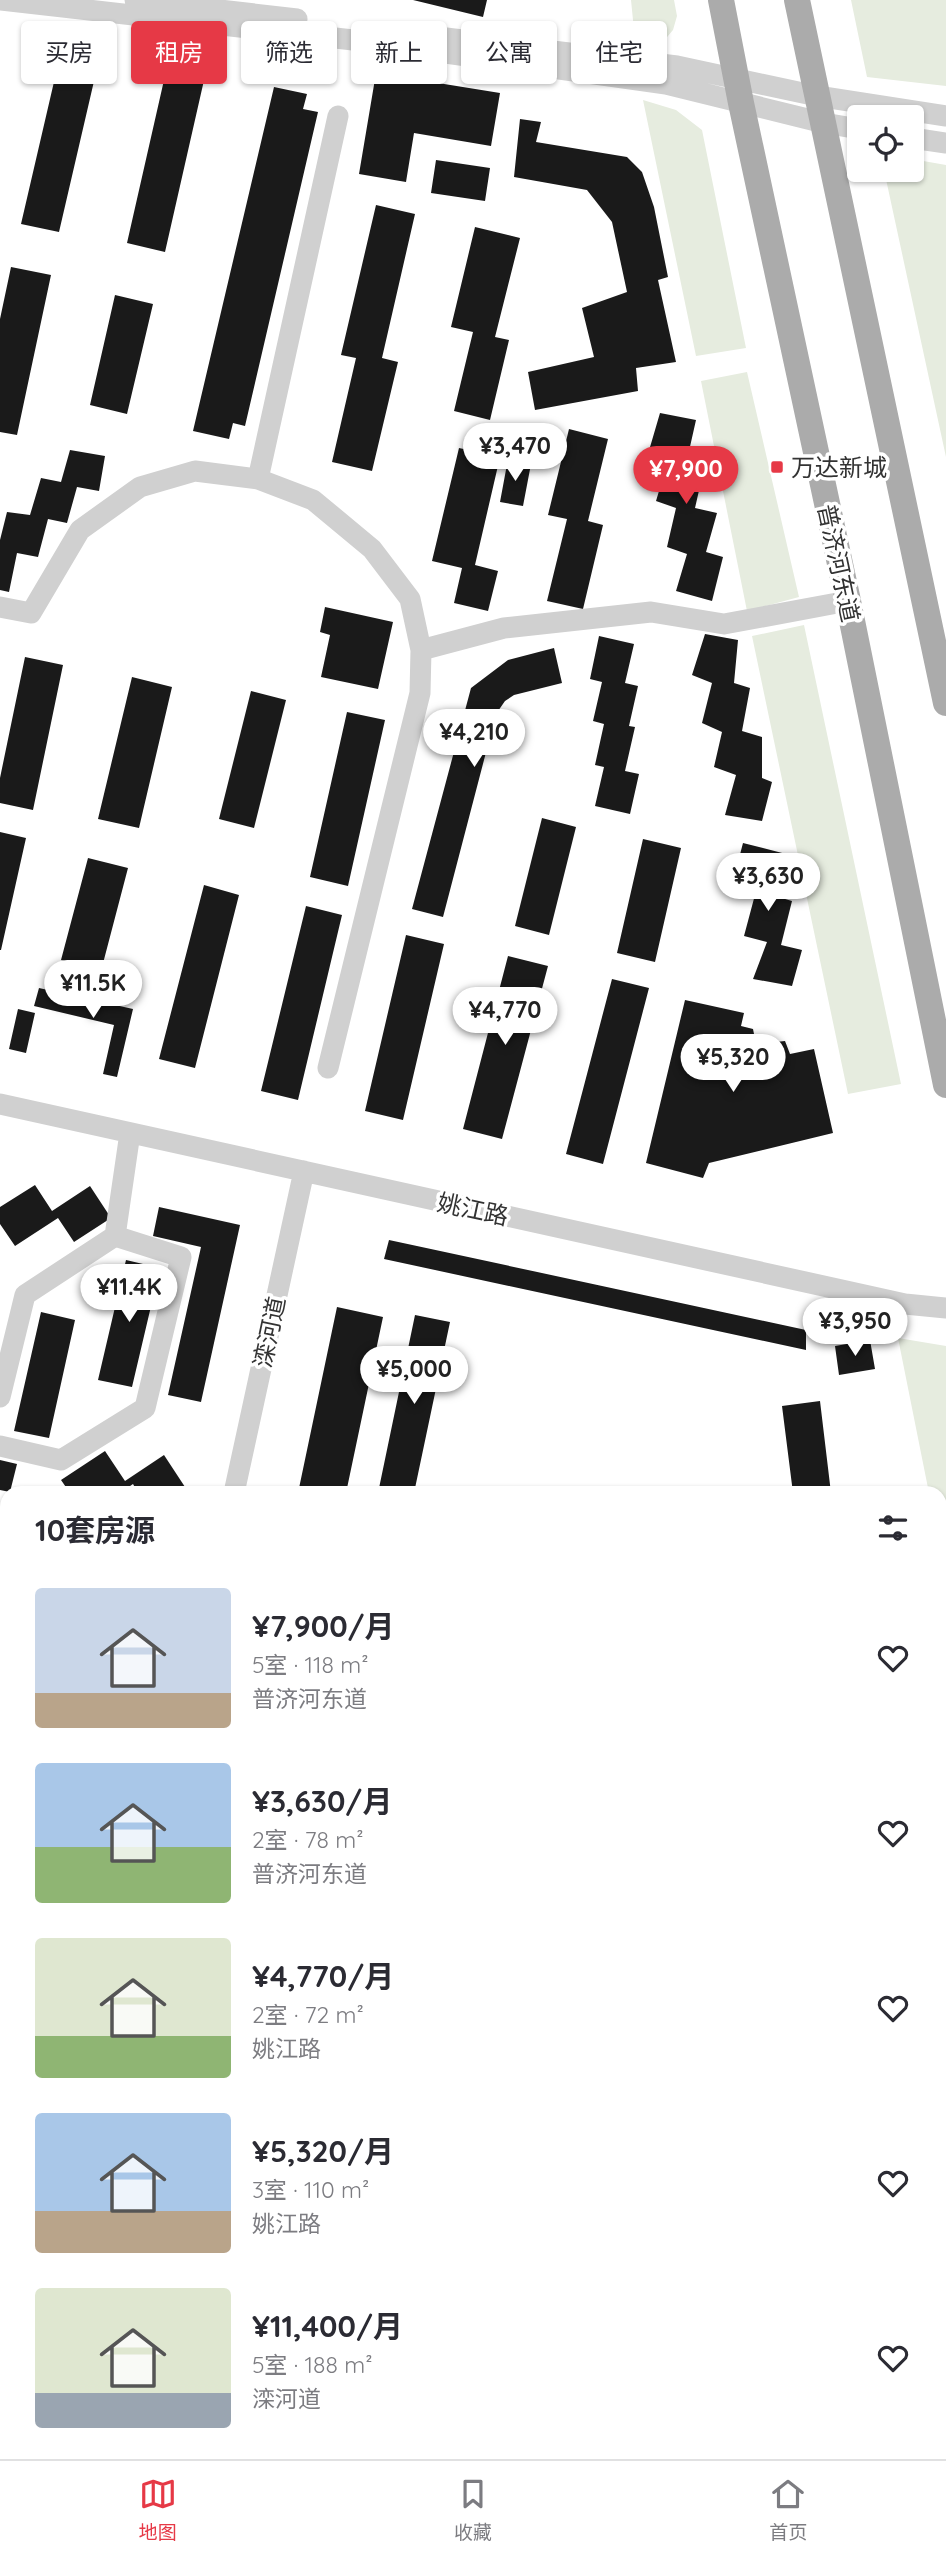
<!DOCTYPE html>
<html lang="zh">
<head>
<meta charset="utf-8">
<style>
  :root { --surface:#fff; --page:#f7f7f7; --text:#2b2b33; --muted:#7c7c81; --line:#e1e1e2; --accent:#e63946 }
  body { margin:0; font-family:Quicksand,"Noto Sans SC",sans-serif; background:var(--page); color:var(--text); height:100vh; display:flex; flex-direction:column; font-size:26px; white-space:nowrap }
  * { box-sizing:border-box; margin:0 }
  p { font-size:23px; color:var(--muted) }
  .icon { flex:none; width:38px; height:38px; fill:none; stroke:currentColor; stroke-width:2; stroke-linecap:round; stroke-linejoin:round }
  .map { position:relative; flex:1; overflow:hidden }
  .sheet { position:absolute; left:0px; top:1486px; width:947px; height:975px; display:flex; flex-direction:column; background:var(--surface); border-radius:21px 21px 0 0; box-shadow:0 2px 5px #0004 }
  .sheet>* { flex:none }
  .banner { position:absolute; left:21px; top:21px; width:905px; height:63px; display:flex; gap:14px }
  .buttons { position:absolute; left:847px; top:105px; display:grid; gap:14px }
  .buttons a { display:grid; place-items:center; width:77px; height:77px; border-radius:7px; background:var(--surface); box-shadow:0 2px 5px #0004; font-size:35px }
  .price { position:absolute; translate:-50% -60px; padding:0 16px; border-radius:24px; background:#fff; color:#222; font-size:23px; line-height:46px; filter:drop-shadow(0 2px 4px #0008) }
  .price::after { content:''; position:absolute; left:50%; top:42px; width:21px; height:16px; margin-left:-10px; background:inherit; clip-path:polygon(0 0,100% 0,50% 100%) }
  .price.selected { background:var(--accent); color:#fff }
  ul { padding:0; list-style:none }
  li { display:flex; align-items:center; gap:21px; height:175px; padding:0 35px }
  li span { display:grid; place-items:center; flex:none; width:196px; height:140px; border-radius:7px; color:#555 }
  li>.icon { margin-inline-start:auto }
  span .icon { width:84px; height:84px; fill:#fffc; stroke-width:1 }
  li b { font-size:30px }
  h2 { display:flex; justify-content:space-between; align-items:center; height:84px; padding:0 35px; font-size:30px }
  .tag { padding:0 24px; border-radius:7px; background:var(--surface); box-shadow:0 2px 5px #0004; font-size:24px; line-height:63px }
  .tag.selected { background:var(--accent); color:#fff }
  .menu { display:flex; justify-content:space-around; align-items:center; height:98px; border-top:2px solid var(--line); background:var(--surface); font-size:19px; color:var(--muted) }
  .menu a { display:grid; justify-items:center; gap:4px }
  .menu .selected { color:var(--accent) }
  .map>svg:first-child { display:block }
</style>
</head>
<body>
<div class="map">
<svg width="946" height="2459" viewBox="0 0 946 2459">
  <rect width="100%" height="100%" fill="#fff"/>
  <path fill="#e6ecdf" d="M 631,0 L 674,0 L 677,16 L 673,30 L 662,43 L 653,50 L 636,50 Z
    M 851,0 L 946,0 L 946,86 L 867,77 Z
    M 643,100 L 676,110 L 702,130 L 746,348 L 696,356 Z
    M 912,159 L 946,165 L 946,457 L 884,170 L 912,170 Z
    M 747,372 L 799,597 L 747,611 L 701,381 Z
    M 804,625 L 901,1084 L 848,1094 L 752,636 Z
    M 898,1338 L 946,1346 L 946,1503 L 940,1505 L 940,1493 L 929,1493 Z
    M 940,1569 L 946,1569 L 946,1821 L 940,1669 Z
    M 946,2206 L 946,2434 L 940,2433 L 940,2267 Z"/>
  <path fill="#1a1a1a" d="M 413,0 L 487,0 L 483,17 Z
    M 63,43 L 101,51 L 59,232 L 21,224 Z
    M 169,58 L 207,67 L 165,252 L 127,243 Z
    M 376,73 L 500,93 L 491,146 L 414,133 L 406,182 L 359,174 Z
    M 274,87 L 307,94 L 303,109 L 318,112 L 245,426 L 233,423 L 229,439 L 193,431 Z
    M 520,119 L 541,122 L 536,142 L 627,157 L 642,172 L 654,207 L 668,277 L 658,280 L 676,362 L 636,368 L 638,391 L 535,410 L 528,372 L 594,357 L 582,308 L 627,292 L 612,222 L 587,190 L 514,177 Z
    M 436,160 L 490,168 L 485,201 L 431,193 Z
    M 376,205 L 415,214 L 382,358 L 398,362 L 372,471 L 332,462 L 356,358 L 341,355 Z
    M 475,227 L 520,238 L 495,337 L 509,340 L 490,420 L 454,411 L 473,332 L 451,327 Z
    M 11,267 L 51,275 L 17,435 L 0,432 L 0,319 Z
    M 115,295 L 153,304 L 127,414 L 90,405 Z
    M 660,413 L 696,420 L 687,460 L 705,464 L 695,508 L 717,513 L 706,552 L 723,557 L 712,601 L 676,591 L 687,554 L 667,547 L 676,508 L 656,501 L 668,461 L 648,454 Z
    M 569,429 L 608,439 L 588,521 L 603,525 L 583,609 L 547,601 L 567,519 L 548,515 Z
    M 459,448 L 500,457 L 475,565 L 498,571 L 488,611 L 454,603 L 462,568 L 432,561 Z
    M 70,450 L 105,456 L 99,491 L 77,487 L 67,523 L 48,519 L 38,557 L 17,553 L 9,592 L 0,590 L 0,540 L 7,512 L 30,515 L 41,478 L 61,482 Z
    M 508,459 L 531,464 L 523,506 L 500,502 Z
    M 325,607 L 393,622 L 378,689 L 321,677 L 330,635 L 320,632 Z
    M 705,634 L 738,640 L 734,683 L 750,688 L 742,731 L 762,737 L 762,778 L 772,782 L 762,821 L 725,815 L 736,775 L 714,767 L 722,732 L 702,723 L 712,683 L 692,675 Z
    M 599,636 L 634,644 L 625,683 L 638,686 L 629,726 L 635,727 L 625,771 L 639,774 L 630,814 L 595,806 L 604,767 L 595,765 L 604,724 L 593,721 L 602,682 L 590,679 Z
    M 554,648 L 562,683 L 514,695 L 505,701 L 496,714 L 443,917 L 412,909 L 471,688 L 508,660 Z
    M 25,657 L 63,665 L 33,810 L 0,803 L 0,778 Z
    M 132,677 L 172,687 L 139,828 L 98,819 Z
    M 251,691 L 286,700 L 254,828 L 219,819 Z
    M 347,712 L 385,720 L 348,886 L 310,877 Z
    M 542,818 L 576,827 L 549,935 L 515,926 Z
    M 0,832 L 26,838 L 1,950 L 0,950 Z
    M 643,839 L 681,848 L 655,962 L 617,953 Z
    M 743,843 L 786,854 L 775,896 L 792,901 L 781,945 L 802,950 L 792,986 L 753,979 L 767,942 L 744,936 L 756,891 L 732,885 Z
    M 88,858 L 128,868 L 101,971 L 61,960 Z
    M 204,885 L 239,895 L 195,1068 L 159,1059 Z
    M 306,906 L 342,915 L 298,1100 L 261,1091 Z
    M 406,935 L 444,944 L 403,1120 L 365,1111 Z
    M 508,956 L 548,966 L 502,1139 L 463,1129 Z
    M 612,979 L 649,988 L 603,1164 L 566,1154 Z
    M 39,988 L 133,1009 L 117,1077 L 103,1074 L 114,1025 L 34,1006 Z
    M 685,1000 L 744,1013 L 741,1026 L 753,1029 L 756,1044 L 785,1041 L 790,1054 L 814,1049 L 833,1133 L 709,1163 L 703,1178 L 646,1163 Z
    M 18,1009 L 35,1013 L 26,1053 L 9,1049 Z
    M 35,1185 L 52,1211 L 90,1186 L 111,1218 L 74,1242 L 58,1218 L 15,1246 L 0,1224 L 0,1207 Z
    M 159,1207 L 240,1225 L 201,1402 L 168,1395 L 201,1247 L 153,1236 Z
    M 389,1240 L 806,1330 L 806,1350 L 384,1259 Z
    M 126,1260 L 160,1268 L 132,1387 L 98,1380 Z
    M 337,1307 L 383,1317 L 346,1493 L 298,1493 Z
    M 41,1312 L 75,1320 L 49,1438 L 14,1431 Z
    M 415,1315 L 450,1322 L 414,1493 L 378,1493 Z
    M 870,1340 L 875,1369 L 839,1375 L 835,1346 Z
    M 820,1401 L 831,1493 L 793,1493 L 782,1406 Z
    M 105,1451 L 125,1481 L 164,1455 L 185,1487 L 175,1493 L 138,1493 L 133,1484 L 120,1493 L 70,1493 L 61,1480 Z
    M 0,1460 L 17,1464 L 10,1492 L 0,1490 Z
    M 6,1553 L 7,1553 L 7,1587 L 0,1586 Z
    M 0,1617 L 7,1619 L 7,1676 L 1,1704 Z
    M 6,1790 L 7,1790 L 7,1874 L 0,1872 L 0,1810 Z
    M 940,2204 L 946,2205 L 942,2249 L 940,2249 Z
    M 322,2454 L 341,2454 L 340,2459 L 321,2459 Z
    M 401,2454 L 428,2454 L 427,2459 L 399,2459 Z
    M 743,2454 L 773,2454 L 772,2459 L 742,2459 Z
    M 871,2454 L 899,2457 L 899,2459 L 870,2459 Z"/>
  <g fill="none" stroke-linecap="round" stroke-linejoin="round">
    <path stroke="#d0d0d0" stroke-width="21" d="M 0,0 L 353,40 L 666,84 L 824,123 L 859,129
      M 135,0 L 297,19
      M 430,36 L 677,66 L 817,96 L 946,116
      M 912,138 L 946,143
      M 258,479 L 338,116
      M 0,607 L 31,613 L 80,530 L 140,487 L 195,471 L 258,479 L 313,500 L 372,549 L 410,599 L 421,650 L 420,693 L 328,1068
      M 421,650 L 504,628 L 651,612 L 724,624 L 848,601
      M 0,1104 L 905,1304 L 946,1308
      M 0,1397 L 25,1295 L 115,1236 L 130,1133
      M 0,1446 L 61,1460 L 145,1408 L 181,1257 L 115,1236
      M 234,1493 L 304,1171
      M 0,1604 L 7,1605
      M 0,2028 L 3,2028 L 7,2007
      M 940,2157 L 946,2158
      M 0,2170 L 7,2172
      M 940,2175 L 946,2176
      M 0,2188 L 7,2189
      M 19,2459 L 21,2454
      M 358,2459 L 359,2454"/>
    <path stroke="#ababab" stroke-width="26" d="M 721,0 L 741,103 L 848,601 L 946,1085
      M 797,0 L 946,703"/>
  </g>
  <rect fill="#e63946" stroke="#fff" stroke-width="2.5" x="770" y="460" width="14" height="14" rx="3.5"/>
  <g text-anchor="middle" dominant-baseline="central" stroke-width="7" stroke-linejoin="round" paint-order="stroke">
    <g font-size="24" fill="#333" stroke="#fff" text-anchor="start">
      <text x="791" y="467">万达新城</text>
    </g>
    <g font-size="24" fill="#333" stroke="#fff">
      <text transform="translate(839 563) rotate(78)">普济河东道</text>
      <text transform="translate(473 1209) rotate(12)">姚江路</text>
      <text transform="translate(269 1332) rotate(-78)">滦河道</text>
    </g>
  </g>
</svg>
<div class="buttons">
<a><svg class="icon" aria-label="locate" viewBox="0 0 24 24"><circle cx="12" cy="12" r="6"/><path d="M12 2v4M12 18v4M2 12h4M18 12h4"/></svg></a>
</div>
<b class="price" style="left:515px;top:483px">¥3,470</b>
<b class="price selected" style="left:686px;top:506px">¥7,900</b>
<b class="price" style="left:474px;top:769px">¥4,210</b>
<b class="price" style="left:768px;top:913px">¥3,630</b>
<b class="price" style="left:93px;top:1020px">¥11.5K</b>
<b class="price" style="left:505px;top:1047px">¥4,770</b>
<b class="price" style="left:733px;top:1094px">¥5,320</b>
<b class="price" style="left:129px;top:1324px">¥11.4K</b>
<b class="price" style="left:855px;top:1358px">¥3,950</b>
<b class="price" style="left:414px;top:1406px">¥5,000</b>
<div class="banner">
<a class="tag">买房</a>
<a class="tag selected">租房</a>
<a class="tag">筛选</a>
<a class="tag">新上</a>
<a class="tag">公寓</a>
<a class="tag">住宅</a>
</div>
<section class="sheet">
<h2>10套房源<svg class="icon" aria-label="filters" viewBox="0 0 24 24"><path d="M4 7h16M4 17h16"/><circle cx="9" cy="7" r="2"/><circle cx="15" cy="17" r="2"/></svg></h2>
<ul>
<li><span style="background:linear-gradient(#c9d6e8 75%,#b9a48a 0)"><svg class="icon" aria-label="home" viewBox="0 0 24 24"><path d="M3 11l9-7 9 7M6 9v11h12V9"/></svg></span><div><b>¥7,900/月</b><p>5室 · 118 m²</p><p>普济河东道</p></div><svg class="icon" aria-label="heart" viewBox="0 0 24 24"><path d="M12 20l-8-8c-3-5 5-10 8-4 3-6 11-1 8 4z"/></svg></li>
<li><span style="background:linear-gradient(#a9c7e8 60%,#8fb573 0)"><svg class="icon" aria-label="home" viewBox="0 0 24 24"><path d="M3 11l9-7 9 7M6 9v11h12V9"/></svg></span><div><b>¥3,630/月</b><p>2室 · 78 m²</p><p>普济河东道</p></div><svg class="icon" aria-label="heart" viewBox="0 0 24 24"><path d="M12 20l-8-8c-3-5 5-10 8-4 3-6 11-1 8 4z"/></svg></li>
<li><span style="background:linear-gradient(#dfe7d0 70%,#8fb573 0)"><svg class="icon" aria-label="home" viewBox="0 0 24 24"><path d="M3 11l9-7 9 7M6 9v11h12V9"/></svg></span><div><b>¥4,770/月</b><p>2室 · 72 m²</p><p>姚江路</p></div><svg class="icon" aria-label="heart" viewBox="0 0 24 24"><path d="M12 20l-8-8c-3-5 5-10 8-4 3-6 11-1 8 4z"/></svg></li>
<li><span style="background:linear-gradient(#a9c7e8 70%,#b9a48a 0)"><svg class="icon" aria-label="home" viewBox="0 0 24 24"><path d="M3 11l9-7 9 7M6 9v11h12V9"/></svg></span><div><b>¥5,320/月</b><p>3室 · 110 m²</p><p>姚江路</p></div><svg class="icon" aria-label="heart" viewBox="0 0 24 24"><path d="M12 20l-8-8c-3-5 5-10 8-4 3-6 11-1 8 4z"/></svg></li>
<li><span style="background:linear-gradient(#dfe7d0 75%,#9aa5b1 0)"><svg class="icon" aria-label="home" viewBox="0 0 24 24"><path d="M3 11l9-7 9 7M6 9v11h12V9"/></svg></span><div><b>¥11,400/月</b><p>5室 · 188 m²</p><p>滦河道</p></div><svg class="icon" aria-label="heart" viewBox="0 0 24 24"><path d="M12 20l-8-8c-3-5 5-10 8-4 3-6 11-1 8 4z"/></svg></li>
</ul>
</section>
</div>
<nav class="menu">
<a class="selected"><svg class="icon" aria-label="map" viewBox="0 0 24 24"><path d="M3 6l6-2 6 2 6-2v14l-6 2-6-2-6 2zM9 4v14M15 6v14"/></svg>地图</a>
<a><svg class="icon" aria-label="saved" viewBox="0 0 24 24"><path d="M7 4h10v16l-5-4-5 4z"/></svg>收藏</a>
<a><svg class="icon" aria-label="home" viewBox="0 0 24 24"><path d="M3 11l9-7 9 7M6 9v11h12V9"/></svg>首页</a>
</nav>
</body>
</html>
